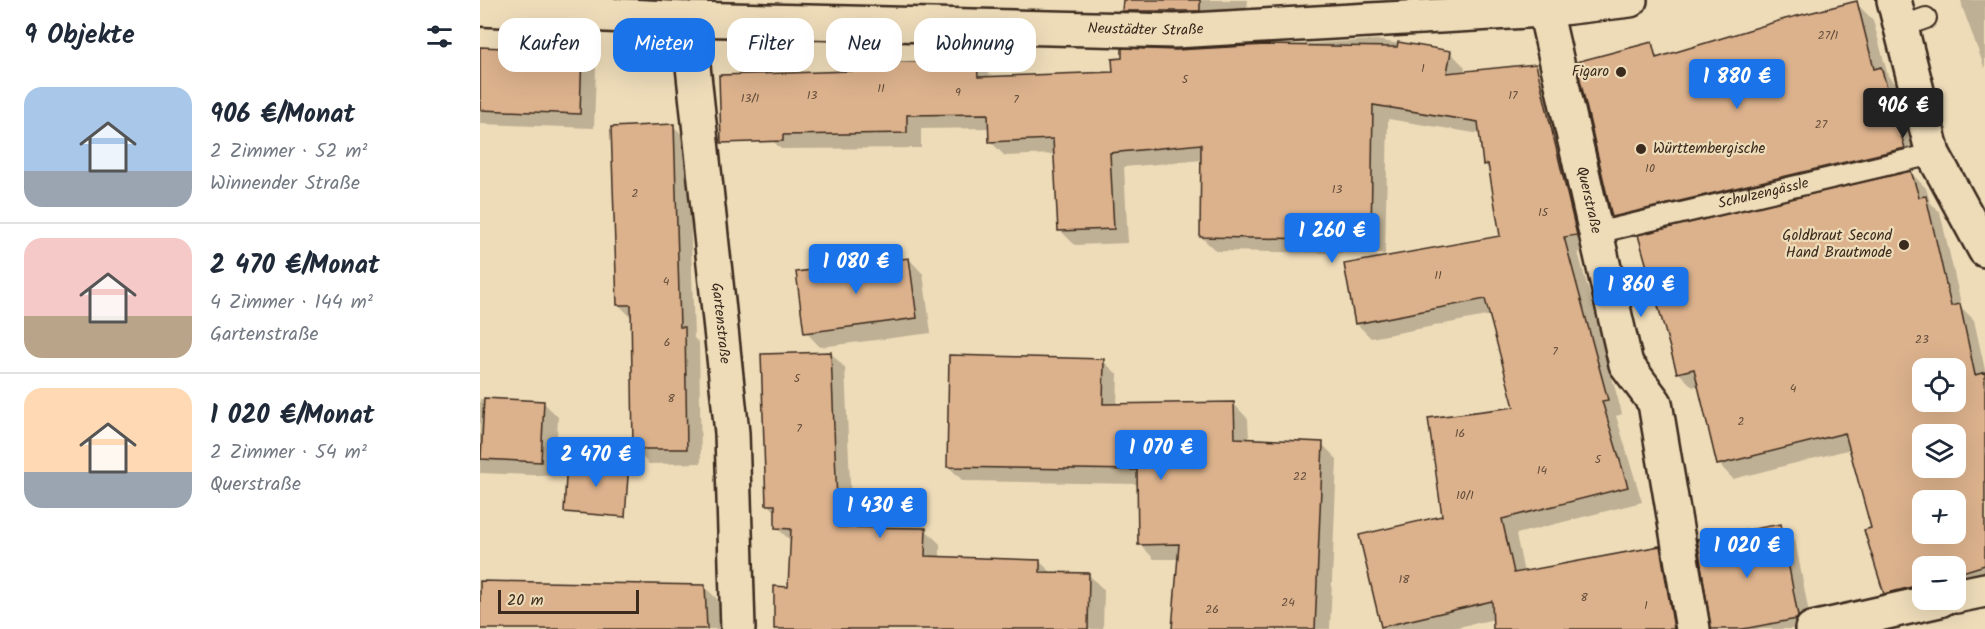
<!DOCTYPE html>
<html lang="de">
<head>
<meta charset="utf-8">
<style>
  :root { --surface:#fff; --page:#f6f6f7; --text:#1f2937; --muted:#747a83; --line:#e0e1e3; --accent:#1a73e8 }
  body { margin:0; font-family:Kalam,sans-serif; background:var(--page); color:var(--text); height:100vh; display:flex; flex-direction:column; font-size:22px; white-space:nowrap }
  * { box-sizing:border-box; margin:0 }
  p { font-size:20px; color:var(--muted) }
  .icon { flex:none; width:33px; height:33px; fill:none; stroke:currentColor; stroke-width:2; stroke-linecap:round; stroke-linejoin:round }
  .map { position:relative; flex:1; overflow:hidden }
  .drawer { display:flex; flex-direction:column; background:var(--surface); width:480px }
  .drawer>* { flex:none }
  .guide { position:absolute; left:18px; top:18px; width:570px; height:54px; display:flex; gap:12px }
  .fabs { position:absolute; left:1432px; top:358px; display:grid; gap:12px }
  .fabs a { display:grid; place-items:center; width:54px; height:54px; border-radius:12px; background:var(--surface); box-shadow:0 6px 24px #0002; font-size:30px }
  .scale { position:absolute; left:18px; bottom:15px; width:141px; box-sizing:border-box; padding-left:6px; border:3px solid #3b2a1e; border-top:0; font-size:16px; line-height:21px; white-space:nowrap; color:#3b2a1e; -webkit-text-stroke:4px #eedcb9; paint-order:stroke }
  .price { position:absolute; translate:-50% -51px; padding:0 14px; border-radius:6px; background:var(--accent); color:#fff; font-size:20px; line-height:39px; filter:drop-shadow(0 2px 3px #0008) }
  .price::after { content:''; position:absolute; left:50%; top:36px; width:18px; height:14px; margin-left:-9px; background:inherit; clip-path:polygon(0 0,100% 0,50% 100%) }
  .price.active { background:#222; color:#fff }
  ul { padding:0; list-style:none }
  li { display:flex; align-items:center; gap:18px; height:150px; padding:0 24px }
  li+li { border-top:2px solid var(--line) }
  li span { display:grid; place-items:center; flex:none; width:168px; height:120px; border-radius:18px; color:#555 }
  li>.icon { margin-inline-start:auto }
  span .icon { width:72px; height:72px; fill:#fffc; stroke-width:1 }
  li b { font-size:26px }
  h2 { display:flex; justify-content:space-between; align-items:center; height:72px; padding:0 24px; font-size:26px }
  .chip { padding:0 21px; border-radius:18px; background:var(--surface); box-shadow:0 6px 24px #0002; font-size:21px; line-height:54px }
  .chip.active { background:var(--accent); color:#fff }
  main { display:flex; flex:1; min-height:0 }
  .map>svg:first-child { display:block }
</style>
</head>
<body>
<main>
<section class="drawer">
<h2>9 Objekte<svg class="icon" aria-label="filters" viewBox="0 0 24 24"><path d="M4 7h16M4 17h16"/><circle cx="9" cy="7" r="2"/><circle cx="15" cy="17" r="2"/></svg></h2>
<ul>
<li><span style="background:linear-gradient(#a9c7e8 70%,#9aa5b1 0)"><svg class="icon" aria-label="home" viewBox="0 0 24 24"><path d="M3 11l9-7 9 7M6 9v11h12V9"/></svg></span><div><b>906 €/Monat</b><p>2 Zimmer · 52 m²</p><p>Winnender Straße</p></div></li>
<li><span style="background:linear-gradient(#f6c9c9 65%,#b9a48a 0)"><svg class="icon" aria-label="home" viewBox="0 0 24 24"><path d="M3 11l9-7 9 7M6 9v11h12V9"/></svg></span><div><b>2 470 €/Monat</b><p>4 Zimmer · 144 m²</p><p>Gartenstraße</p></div></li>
<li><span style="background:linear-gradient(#ffd9b3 70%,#9aa5b1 0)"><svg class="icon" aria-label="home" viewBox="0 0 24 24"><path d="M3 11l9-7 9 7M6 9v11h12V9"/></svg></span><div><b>1 020 €/Monat</b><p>2 Zimmer · 54 m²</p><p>Querstraße</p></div></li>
</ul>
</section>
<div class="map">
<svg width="1505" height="629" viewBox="0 0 1505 629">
  <rect width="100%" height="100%" fill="#eedcb9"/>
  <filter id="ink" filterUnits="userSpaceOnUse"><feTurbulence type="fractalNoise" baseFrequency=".0167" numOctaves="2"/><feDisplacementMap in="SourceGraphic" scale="12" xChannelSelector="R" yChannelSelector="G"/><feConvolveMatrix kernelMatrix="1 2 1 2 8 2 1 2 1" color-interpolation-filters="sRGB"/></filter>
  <g filter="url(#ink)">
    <path fill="#0003" fill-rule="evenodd" d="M 644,0 L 768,0 L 766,24 L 660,26 L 644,10 Z
      M 1481,0 L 1505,0 L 1505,69 L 1483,9 Z
      M 1376,3 L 1393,20 L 1408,76 L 1418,86 L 1441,165 L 1150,233 L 1133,216 L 1174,53 L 1179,58 Z
      M 896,40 L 970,52 L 985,67 L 984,73 L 1053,83 L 1061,81 L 1076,96 L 1111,250 L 1098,252 L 1142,414 L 1136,416 L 1162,502 L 1036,534 L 1044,573 L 1180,548 L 1194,563 L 1206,629 L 1015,629 L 1015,619 L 969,629 L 905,629 L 902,626 L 964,517 L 1036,408 L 1011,315 L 891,338 L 876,323 L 1022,237 L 1011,171 L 1004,164 L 1001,134 L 908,119 L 905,254 L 736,251 L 721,237 L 722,160 L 644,167 L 648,243 L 595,245 L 580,230 L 576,154 L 525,156 L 510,141 L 510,128 L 441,129 L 441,148 L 301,149 L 286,134 L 374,72 L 497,62 L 512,77 L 635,73 L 696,51 Z
      M 0,49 L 101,52 L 116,67 L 114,128 L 0,124 Z
      M 193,126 L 208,140 L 214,338 L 219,343 L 221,463 L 169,464 L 154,449 L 152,318 L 139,305 Z
      M 1431,173 L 1446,188 L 1450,202 L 1460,212 L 1482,308 L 1494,320 L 1505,370 L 1505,584 L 1476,593 L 1476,567 L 1443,567 L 1443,600 L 1420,607 L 1405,593 L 1392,529 L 1371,449 L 1253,479 L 1239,464 L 1219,385 L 1213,387 L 1198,372 ZM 1443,369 L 1476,369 L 1476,402 L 1443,402 ZM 1443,435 L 1476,435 L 1476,468 L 1443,468 ZM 1443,501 L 1476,501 L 1476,534 L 1443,534 Z
      M 429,259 L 443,274 L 451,333 L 340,347 L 326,332 Z
      M 351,353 L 365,368 L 372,528 L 445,529 L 460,544 L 460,558 L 559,561 L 573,574 L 609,575 L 624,590 L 623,629 L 295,629 L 310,588 L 312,542 L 296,527 L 297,513 L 288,504 Z
      M 623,361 L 638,375 L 637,405 L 754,404 L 768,419 L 769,440 L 842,444 L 857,459 L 850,629 L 693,629 L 699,559 L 674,559 L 660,544 L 659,484 L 483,481 L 468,466 Z
      M 0,399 L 63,402 L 78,417 L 75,476 L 0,473 Z
      M 1300,525 L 1315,540 L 1332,629 L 1233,629 Z
      M 0,582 L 224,586 L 239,601 L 240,629 L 0,629 Z"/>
    <path fill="#dcb28d" stroke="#3b2a1e" stroke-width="1.5" fill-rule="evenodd" d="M 643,0 L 720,0 L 720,11 L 642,11 Z
      M 1377,1 L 1394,69 L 1401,67 L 1425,148 L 1132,217 L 1096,62 L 1172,42 L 1176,58 L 1305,19 Z
      M 918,42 L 971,51 L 967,73 L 1056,64 L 1097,235 L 1084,237 L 1128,400 L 1122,401 L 1148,487 L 1022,519 L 1034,573 L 1180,546 L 1194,629 L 1013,629 L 1012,601 L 901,627 L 879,535 L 962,516 L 948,418 L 1034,407 L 1005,299 L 875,324 L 864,264 L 1020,236 L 1008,164 L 1003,165 L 998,122 L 893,105 L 891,240 L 720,237 L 721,144 L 630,153 L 634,229 L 578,231 L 573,139 L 509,142 L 508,114 L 427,115 L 427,133 L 303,135 L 303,141 L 241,143 L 239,75 L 372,71 L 372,63 L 497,61 L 498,77 L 633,72 L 632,59 L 642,58 L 642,48 L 696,50 L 785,45 L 917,47 Z
      M 0,47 L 102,51 L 100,114 L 0,110 Z
      M 194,124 L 200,327 L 205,327 L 207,449 L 153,449 L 151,305 L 137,305 L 131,127 Z
      M 1431,171 L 1439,197 L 1446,196 L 1471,306 L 1480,304 L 1495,375 L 1505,372 L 1505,565 L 1476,574 L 1476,567 L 1443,567 L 1443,584 L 1404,594 L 1384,530 L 1391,528 L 1365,433 L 1237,465 L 1214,369 L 1197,373 L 1158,235 ZM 1443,369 L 1476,369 L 1476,402 L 1443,402 ZM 1443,435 L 1476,435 L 1476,468 L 1443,468 ZM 1443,501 L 1476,501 L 1476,534 L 1443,534 Z
      M 429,258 L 437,318 L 324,333 L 316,272 Z
      M 351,352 L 358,527 L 446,528 L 445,556 L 560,560 L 560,572 L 609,573 L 608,629 L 294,629 L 294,586 L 308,587 L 311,529 L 295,528 L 295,505 L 286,505 L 281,354 Z
      M 469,355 L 624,359 L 623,404 L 754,402 L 755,438 L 843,442 L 835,629 L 692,629 L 699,544 L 658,545 L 657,470 L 467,467 Z
      M 4,398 L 64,401 L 61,462 L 1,459 Z
      M 87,459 L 149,463 L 145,517 L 84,512 Z
      M 1301,524 L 1318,616 L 1317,619 L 1263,629 L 1231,629 L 1217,539 Z
      M 0,581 L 225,585 L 227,629 L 0,629 Z"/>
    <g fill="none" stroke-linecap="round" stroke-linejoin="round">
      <g stroke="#3b2a1e" stroke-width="24">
        <g id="lane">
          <path d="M 1421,27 L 1446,18"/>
          <path id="s1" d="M 1116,233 L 1453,154"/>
        </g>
      </g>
      <g stroke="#3b2a1e" stroke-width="38">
        <g id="street">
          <path id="s2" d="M 0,9 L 208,19 L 695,31 L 1065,10 L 1150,0"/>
          <path id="s3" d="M 1065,10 L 1146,364 L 1175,403 L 1213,629"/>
          <path id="s4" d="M 208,19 L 252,433 L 258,629"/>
          <path d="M 1476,596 L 1505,590"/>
          <path d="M 1332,629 L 1460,600"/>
        </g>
      </g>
      <g stroke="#3b2a1e" stroke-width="38">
        <path id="secondary" d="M 1414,0 L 1453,154 L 1505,250"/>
      </g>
      <use href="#lane" stroke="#eedcb9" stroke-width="20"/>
      <use href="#street" stroke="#eedcb9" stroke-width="33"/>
      <use href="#secondary" stroke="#eedcb9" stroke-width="33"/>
    </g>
  </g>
  <g fill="#3b2a1e" stroke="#eedcb9" stroke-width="2">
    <circle cx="1141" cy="72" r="6"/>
    <circle cx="1161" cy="149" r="6"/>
    <circle cx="1424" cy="245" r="6"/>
  </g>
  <g text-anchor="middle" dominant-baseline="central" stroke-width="4.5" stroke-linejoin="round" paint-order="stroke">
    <g font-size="12" fill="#634c3a">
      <text x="1348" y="35">27/1</text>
      <text x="943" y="68">1</text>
      <text x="705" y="79">5</text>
      <text x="401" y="88">11</text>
      <text x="478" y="92">9</text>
      <text x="332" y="95">13</text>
      <text x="1033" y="95">17</text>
      <text x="270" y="98">13/1</text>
      <text x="536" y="99">7</text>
      <text x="1341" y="124">27</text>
      <text x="1170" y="168">10</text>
      <text x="857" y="189">13</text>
      <text x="155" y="193">2</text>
      <text x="1063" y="212">15</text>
      <text x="958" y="275">11</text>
      <text x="186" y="281">4</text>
      <text x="1442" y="339">23</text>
      <text x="187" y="342">6</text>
      <text x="1075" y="351">7</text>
      <text x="317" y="378">5</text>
      <text x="1313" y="388">4</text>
      <text x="191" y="398">8</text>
      <text x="1261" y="421">2</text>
      <text x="319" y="428">7</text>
      <text x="980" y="433">16</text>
      <text x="1118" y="459">5</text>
      <text x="1062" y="470">14</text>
      <text x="820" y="476">22</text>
      <text x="985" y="495">10/1</text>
      <text x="924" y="579">18</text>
      <text x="1104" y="597">8</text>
      <text x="808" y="602">24</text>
      <text x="1166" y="605">1</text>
      <text x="732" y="609">26</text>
    </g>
    <g font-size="15" fill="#3b2a1e" stroke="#eedcb9">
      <text stroke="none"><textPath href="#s2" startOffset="666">Neustädter Straße</textPath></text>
      <text stroke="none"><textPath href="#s1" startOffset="172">Schulzengässle</textPath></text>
      <text stroke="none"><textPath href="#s3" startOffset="195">Querstraße</textPath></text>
      <text stroke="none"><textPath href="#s4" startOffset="306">Gartenstraße</textPath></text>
    </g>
    <g font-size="15" fill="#3b2a1e" stroke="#eedcb9" text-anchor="end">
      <text x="1129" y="72">Figaro</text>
      <text x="1173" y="149" text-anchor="start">Württembergische</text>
      <text x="1412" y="236">Goldbraut Second<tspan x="1412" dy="17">Hand Brautmode</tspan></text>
    </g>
  </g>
</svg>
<div class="fabs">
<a><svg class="icon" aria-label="locate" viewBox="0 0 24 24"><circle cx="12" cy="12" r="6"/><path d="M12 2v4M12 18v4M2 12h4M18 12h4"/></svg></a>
<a><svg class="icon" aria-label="layers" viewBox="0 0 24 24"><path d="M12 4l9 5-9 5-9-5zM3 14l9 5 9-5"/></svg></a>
<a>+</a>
<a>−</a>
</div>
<div class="scale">20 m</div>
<b class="price" style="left:1257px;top:110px">1 880 €</b>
<b class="price active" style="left:1423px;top:139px">906 €</b>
<b class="price" style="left:852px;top:264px">1 260 €</b>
<b class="price" style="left:376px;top:295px">1 080 €</b>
<b class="price" style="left:1161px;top:318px">1 860 €</b>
<b class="price" style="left:681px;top:481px">1 070 €</b>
<b class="price" style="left:116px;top:488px">2 470 €</b>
<b class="price" style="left:400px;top:539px">1 430 €</b>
<b class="price" style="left:1267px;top:579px">1 020 €</b>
<div class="guide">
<a class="chip">Kaufen</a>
<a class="chip active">Mieten</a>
<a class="chip">Filter</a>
<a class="chip">Neu</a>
<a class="chip">Wohnung</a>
</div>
</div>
</main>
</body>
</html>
